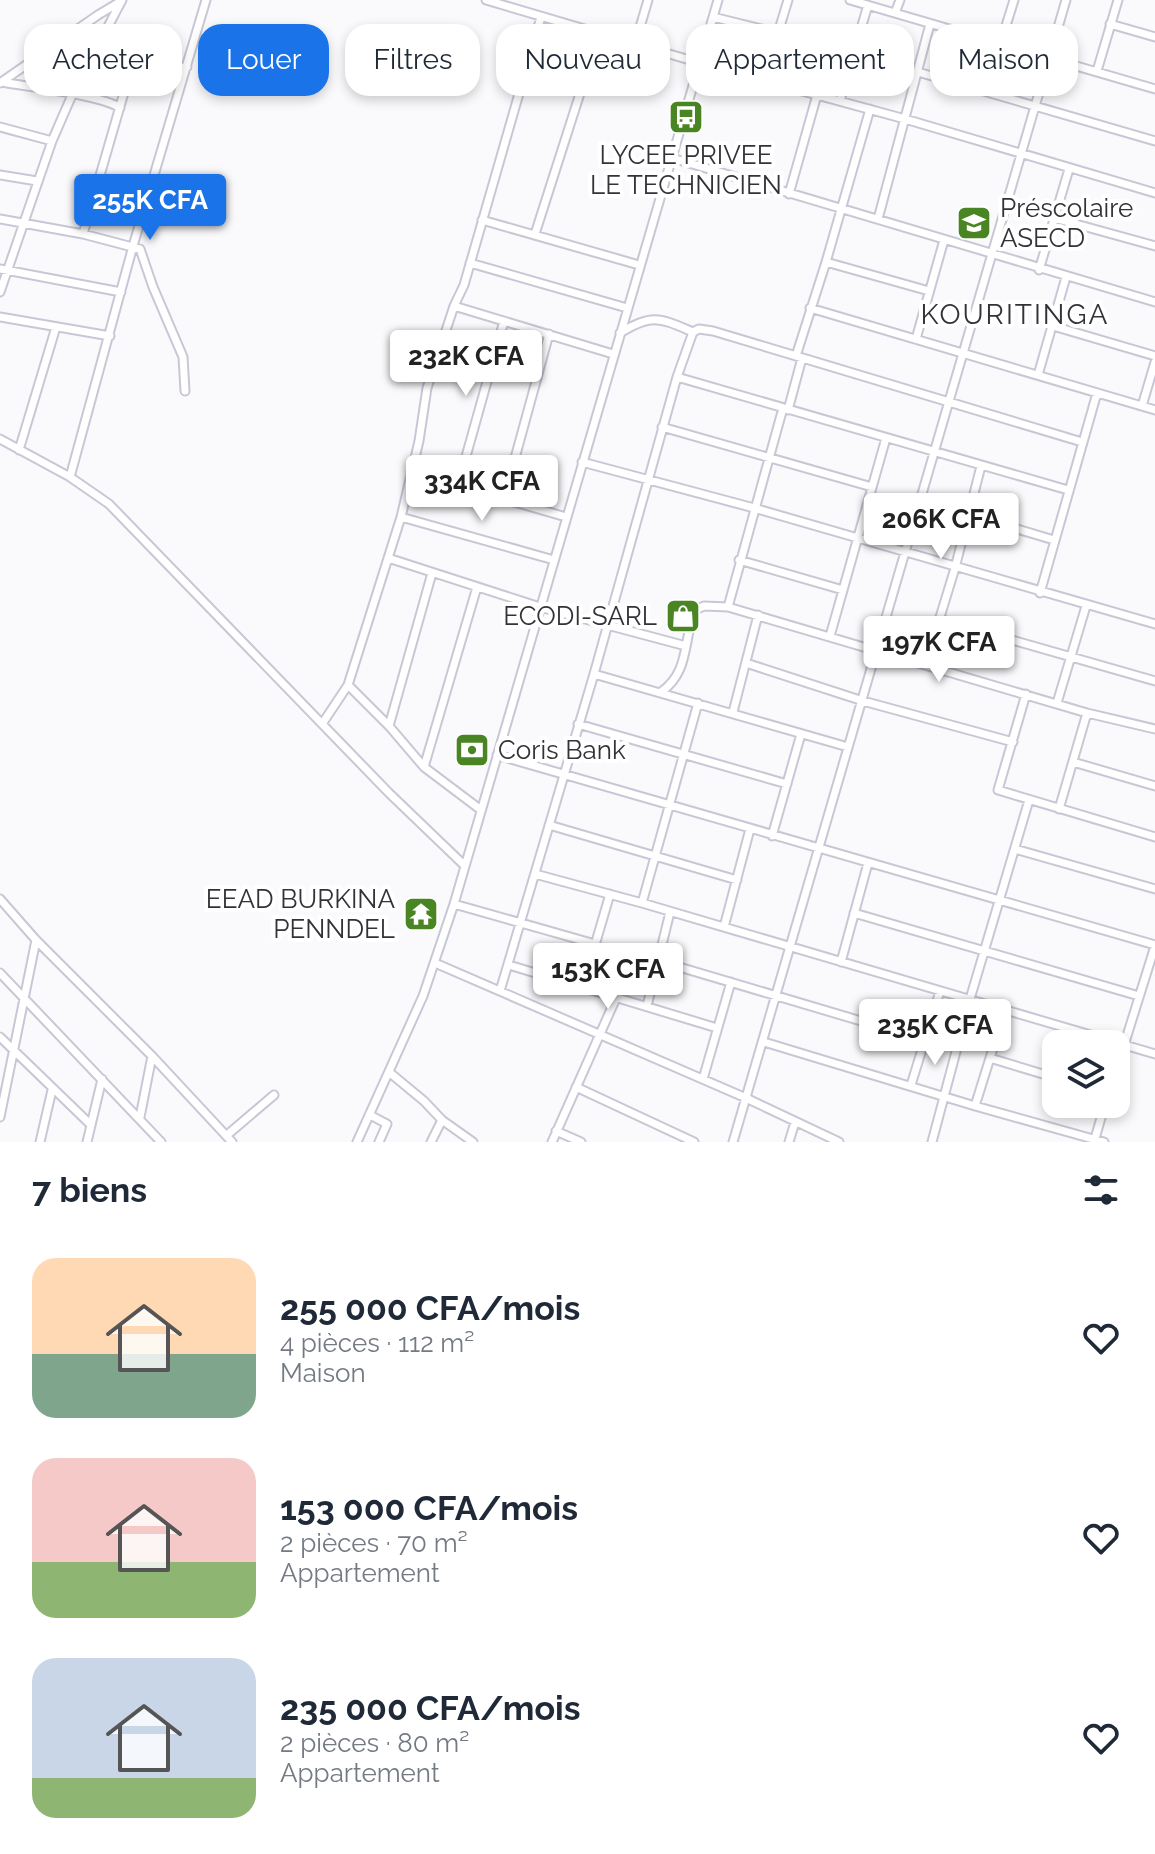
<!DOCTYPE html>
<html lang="fr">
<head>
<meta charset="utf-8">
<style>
  :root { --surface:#fff; --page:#f2f2f3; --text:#1f2937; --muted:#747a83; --accent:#1a73e8 }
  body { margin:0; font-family:Raleway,sans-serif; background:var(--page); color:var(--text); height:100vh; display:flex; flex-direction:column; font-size:30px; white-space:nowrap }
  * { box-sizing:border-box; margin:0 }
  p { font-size:26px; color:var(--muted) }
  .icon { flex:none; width:44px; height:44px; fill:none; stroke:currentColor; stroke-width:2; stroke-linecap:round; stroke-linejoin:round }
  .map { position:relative; height:1142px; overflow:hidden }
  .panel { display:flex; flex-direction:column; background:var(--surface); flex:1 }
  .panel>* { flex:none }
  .banner { position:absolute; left:24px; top:24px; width:1108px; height:72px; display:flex; gap:16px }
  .tools { position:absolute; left:1042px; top:1030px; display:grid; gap:16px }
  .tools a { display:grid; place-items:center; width:88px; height:88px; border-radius:16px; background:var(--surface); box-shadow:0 4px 12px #0003; font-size:40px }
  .price { position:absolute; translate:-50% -68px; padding:0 18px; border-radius:8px; background:#fff; color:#222; font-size:26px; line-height:52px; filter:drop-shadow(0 2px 4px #0008) }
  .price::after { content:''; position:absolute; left:50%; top:48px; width:24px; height:18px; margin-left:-12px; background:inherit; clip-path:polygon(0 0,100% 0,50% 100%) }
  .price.active { background:var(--accent); color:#fff }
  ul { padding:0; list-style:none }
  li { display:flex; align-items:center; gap:24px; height:200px; padding:0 32px }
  li span { display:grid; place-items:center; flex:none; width:224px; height:160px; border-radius:24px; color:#555 }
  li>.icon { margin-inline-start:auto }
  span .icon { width:96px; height:96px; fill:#fffc; stroke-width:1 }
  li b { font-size:34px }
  h2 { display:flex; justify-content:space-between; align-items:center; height:96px; padding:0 32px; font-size:34px }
  .tag { padding:0 28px; border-radius:24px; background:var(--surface); box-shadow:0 4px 12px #0003; font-size:28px; line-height:72px }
  .tag.active { background:var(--accent); color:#fff }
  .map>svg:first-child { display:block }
</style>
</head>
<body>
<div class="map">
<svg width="1155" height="1142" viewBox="0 0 1155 1142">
  <rect width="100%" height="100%" fill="#fafafd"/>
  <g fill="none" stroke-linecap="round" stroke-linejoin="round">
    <g stroke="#c8c7d6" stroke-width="11">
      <path id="minor" d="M 486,0 L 700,63 L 905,119 L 1155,193
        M 850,0 L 1155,89
        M 895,13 L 900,0
        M 713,17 L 778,33 L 788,0
        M 1110,24 L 1155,37
        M 107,28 L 125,62 L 156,68 L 187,67
        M 778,33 L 854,52 L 868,5
        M 635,44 L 648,0
        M 1000,45 L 1014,0
        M 1097,71 L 1118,0
        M 918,72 L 1155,141
        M 2,82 C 28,87 102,95 120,108
        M 0,83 L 98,15 L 118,3
        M 840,101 L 854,52
        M 870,109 L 826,262 L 929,291
        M 0,127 L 52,141
        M 672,158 L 1155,302
        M 0,175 L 37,181
        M 789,194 L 817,95
        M 1054,218 L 1155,246
        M 0,219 L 83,234 L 140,249 L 153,287 L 183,357 L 185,391
        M 878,219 L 930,24
        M 482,220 L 639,265
        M 83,234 L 132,65
        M 535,234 L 599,34
        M 470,263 L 627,308
        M 0,269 L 121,292
        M 1039,270 L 1069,169
        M 0,292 L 52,141 L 72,95 L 122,0
        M 454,306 L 613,354
        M 810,308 L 1155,410
        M 0,317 L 110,336
        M 1053,326 L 1155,356
        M 620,333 C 652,313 660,318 693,332 L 699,329 L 713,331 L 1082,442
        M 916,339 L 944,240
        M 796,356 L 826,262
        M 1038,375 L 1066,277
        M 677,377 L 1068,490
        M 1142,406 L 1155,362
        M 788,410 L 802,358
        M 662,427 L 872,487
        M 0,439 L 70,477 L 109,504 L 389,793 L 465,866
        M 19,450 L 56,327
        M 582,462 L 754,508 L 1155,624
        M 411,472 L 566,517
        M 70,477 L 133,246 L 206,0
        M 458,485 L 504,321
        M 504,498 L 549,334
        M 970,515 L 1054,540
        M 401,517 L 554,560
        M 388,558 L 540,607 L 686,646
        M 739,560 L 843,590
        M 1040,593 L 1097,393
        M 728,607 L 1087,713 L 1155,729
        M 939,619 L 1155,681
        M 830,636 L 886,438
        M 746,663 L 863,701 L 1013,742
        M 926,663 L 955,568 L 981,466
        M 594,674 L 848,747
        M 348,685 L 389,726 L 424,767 L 481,810
        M 661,692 C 690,672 683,640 695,610 L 704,606 L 728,607 L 783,408
        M 1026,694 L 998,790 L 1155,837
        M 1057,703 L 1086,606
        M 733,712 L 758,615
        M 322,724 L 348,685 L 401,517 L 419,441 L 427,388 L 454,306 L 464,285 L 541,17
        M 578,724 L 787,784
        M 389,726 L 432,573
        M 497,755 L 1155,945
        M 1073,762 L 1155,786
        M 424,767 L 477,587
        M 1059,809 L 1087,713
        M 549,825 L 737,880
        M 772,836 L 801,734
        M 1015,849 L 1155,889
        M 535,874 L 642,903 L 1155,1054
        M 0,899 L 36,940 L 152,1056 L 232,1142
        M 642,903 L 698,703
        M 454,904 L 595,944
        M 854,913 L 1139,996
        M 724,927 L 750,829
        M 659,961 L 925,1040
        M 841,962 L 868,863
        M 435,963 L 746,1098 L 839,1142
        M 509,965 L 717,1028
        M 0,973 L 161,1142
        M 583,986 L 610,894
        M 500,991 L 594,674 L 677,377 L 693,332
        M 647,1006 L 670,912
        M 0,1037 L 90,1124
        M 764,1042 L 975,1106 L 1104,1142
        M 990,1058 L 1056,1078
        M 1116,1071 L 1155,946
        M 389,1072 L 424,1101 L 442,1120 L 473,1142
        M 703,1079 L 731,982
        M 911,1085 L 940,991
        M 576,1087 L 694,1142
        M 975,1106 L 1005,1010
        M 370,1115 L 387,1124 L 379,1142
        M 0,1117 L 36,940
        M 140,1117 L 152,1056
        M 556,1131 L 581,1142
        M 227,1135 L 274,1095
        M 40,1142 L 52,1090
        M 87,1142 L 102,1079
        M 357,1142 L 423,996 L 454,904 L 718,0
        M 431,1142 L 442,1120
        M 552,1142 L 616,998
        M 733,1142 L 1066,0
        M 789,1142 L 795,1122
        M 932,1142 L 970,999 L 1029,800
        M 1094,1142 L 1105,1104"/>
    </g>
    <use href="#minor" stroke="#fff" stroke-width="7"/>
  </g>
  <defs>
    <g id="bus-square" transform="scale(1.8)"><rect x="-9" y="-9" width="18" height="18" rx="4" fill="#498522" stroke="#fff"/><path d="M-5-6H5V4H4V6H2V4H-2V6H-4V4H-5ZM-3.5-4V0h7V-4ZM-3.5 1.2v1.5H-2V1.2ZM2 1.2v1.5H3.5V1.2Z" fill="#fff"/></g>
    <g id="school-square" transform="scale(1.8)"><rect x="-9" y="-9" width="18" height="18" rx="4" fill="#498522" stroke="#fff"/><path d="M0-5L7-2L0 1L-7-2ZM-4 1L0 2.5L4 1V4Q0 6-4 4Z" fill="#fff"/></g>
    <g id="shop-square" transform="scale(1.8)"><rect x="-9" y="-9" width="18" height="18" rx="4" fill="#498522" stroke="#fff"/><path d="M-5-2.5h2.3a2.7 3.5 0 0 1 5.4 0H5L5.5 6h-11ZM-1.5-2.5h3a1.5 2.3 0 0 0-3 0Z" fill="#fff"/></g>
    <g id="bank-square" transform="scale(1.8)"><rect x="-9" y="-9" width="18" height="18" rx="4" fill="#498522" stroke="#fff"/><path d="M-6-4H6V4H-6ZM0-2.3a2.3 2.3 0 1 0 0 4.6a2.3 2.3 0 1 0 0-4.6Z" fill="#fff"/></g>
    <g id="temple-square" transform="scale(1.8)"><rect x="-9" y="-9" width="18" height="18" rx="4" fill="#498522" stroke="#fff"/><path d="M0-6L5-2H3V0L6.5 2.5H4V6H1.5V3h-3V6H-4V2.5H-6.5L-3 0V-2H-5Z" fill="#fff"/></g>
  </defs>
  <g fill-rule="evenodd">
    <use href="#bus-square" x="686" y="117"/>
    <use href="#school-square" x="974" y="223"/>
    <use href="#shop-square" x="683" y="616"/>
    <use href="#bank-square" x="472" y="750"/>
    <use href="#temple-square" x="421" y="914"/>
  </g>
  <g text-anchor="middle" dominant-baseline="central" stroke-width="8" stroke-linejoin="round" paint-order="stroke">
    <g font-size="26" fill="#323237" stroke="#fff" text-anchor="start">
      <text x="686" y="155" text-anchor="middle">LYCEE PRIVEE<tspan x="686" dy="30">LE TECHNICIEN</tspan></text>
      <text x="1000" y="208">Préscolaire<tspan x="1000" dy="30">ASECD</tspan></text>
      <text x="657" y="616" text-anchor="end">ECODI-SARL</text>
      <text x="498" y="750">Coris Bank</text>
      <text x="395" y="899" text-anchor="end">EEAD BURKINA<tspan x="395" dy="30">PENNDEL</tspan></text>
    </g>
    <g font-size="28" letter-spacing="2" fill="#323237" stroke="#fff">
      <text x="1015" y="314">KOURITINGA</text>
    </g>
  </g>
</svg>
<div class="tools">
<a><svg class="icon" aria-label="layers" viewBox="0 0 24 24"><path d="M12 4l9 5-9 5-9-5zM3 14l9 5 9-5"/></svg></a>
</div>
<b class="price active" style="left:150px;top:242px">255K CFA</b>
<b class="price" style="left:466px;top:398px">232K CFA</b>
<b class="price" style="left:482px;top:523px">334K CFA</b>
<b class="price" style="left:941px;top:561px">206K CFA</b>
<b class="price" style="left:939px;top:684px">197K CFA</b>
<b class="price" style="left:608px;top:1011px">153K CFA</b>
<b class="price" style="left:935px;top:1067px">235K CFA</b>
<div class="banner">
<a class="tag">Acheter</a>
<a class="tag active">Louer</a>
<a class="tag">Filtres</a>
<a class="tag">Nouveau</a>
<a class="tag">Appartement</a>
<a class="tag">Maison</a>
</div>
</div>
<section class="panel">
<h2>7 biens<svg class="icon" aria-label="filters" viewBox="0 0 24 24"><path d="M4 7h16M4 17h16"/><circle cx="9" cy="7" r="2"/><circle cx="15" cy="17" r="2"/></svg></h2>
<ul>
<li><span style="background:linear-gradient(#ffd9b3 60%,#7fa58c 0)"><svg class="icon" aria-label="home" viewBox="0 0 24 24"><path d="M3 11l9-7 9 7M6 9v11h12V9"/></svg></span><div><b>255 000 CFA/mois</b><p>4 pièces · 112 m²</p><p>Maison</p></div><svg class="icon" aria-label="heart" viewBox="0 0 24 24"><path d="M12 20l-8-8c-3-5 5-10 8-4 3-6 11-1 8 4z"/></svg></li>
<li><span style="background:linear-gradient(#f6c9c9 65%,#8fb573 0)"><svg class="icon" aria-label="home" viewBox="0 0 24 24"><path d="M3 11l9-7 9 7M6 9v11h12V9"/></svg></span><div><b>153 000 CFA/mois</b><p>2 pièces · 70 m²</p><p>Appartement</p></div><svg class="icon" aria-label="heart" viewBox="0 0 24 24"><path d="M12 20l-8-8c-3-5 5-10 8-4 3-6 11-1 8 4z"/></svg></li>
<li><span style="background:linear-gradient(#c9d6e8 75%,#8fb573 0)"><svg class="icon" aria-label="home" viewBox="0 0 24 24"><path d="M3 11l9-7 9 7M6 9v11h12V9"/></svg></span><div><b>235 000 CFA/mois</b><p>2 pièces · 80 m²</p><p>Appartement</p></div><svg class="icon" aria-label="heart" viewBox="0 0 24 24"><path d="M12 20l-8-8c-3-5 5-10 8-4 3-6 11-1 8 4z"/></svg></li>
</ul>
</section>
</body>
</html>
